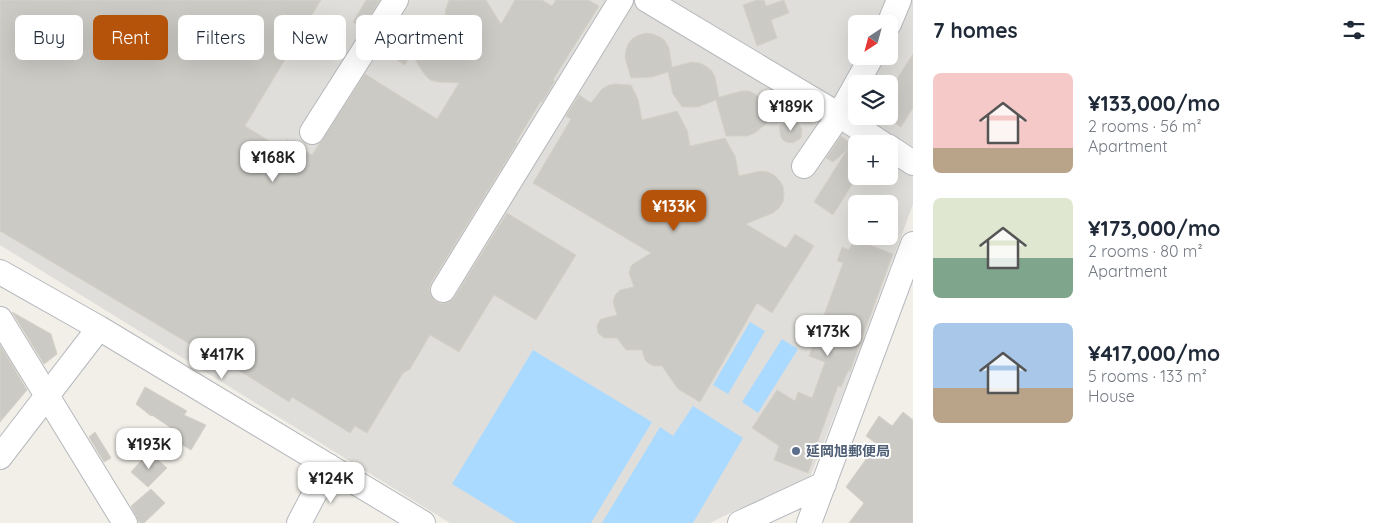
<!DOCTYPE html>
<html lang="en">
<head>
<meta charset="utf-8">
<style>
  :root { --surface:#fff; --page:#f2f2f3; --text:#1f2937; --muted:#747a83; --accent:#b45309 }
  body { margin:0; font-family:Quicksand,"Noto Sans JP",sans-serif; background:var(--page); color:var(--text); height:100vh; display:flex; flex-direction:column; font-size:19px; white-space:nowrap }
  * { box-sizing:border-box; margin:0 }
  p { font-size:16px; color:var(--muted) }
  .icon { flex:none; width:28px; height:28px; fill:none; stroke:currentColor; stroke-width:2; stroke-linecap:round; stroke-linejoin:round }
  .map { position:relative; flex:1; overflow:hidden }
  .side { display:flex; flex-direction:column; background:var(--surface); width:475px }
  .side>* { flex:none }
  .banner { position:absolute; left:15px; top:15px; width:475px; height:45px; display:flex; gap:10px }
  .needle { width:32px; rotate:216deg }
  .tools { position:absolute; left:848px; top:15px; display:grid; gap:10px }
  .tools a { display:grid; place-items:center; width:50px; height:50px; border-radius:8px; background:var(--surface); box-shadow:0 5px 20px #0002; font-size:25px }
  .price { position:absolute; translate:-50% -42px; padding:0 11px; border-radius:10px; background:#fff; color:#222; font-size:16px; line-height:32px; filter:drop-shadow(0 1px 2px #0008) }
  .price::after { content:''; position:absolute; left:50%; top:30px; width:15px; height:11px; margin-left:-8px; background:inherit; clip-path:polygon(0 0,100% 0,50% 100%) }
  .price.selected { background:var(--accent); color:#fff }
  ul { padding:0; list-style:none }
  li { display:flex; align-items:center; gap:15px; height:125px; padding:0 20px }
  li span { display:grid; place-items:center; flex:none; width:140px; height:100px; border-radius:8px; color:#555 }
  li>.icon { margin-inline-start:auto }
  span .icon { width:60px; height:60px; fill:#fffc; stroke-width:1 }
  li b { font-size:21px }
  h2 { display:flex; justify-content:space-between; align-items:center; height:60px; padding:0 20px; font-size:21px }
  .pill { padding:0 18px; border-radius:8px; background:var(--surface); box-shadow:0 5px 20px #0002; font-size:18px; line-height:45px }
  .pill.selected { background:var(--accent); color:#fff }
  main { display:flex; flex:1; min-height:0 }
  .map>svg:first-child { display:block }
</style>
</head>
<body>
<main>
<div class="map">
<svg width="913" height="523" viewBox="0 0 913 523">
  <rect width="100%" height="100%" fill="#f1efe8"/>
  <path fill="#e0deda" fill-rule="evenodd" d="M 0,0 L 913,0 L 913,204 L 850,376 L 808,482 L 738,509 L 710,523 L 450,523 L 0,245 ZM 856,24 L 889,24 L 889,56 L 856,56 ZM 856,84 L 889,84 L 889,116 L 856,116 ZM 856,144 L 889,144 L 889,176 L 856,176 ZM 856,204 L 889,204 L 889,236 L 856,236 Z"/>
  <path fill="#aadaff" d="M 750,322 L 765,331 L 728,394 L 713,385 Z
    M 782,339 L 798,349 L 758,413 L 742,402 Z
    M 533,350 L 652,422 L 591,523 L 516,523 L 452,484 Z
    M 693,406 L 743,438 L 693,523 L 602,523 L 660,427 L 673,436 Z"/>
  <path fill="#cccac5" stroke="#d6d1c6" d="M 0,0 L 321,0 L 245,126 L 282,149 L 287,140 L 312,155 L 365,74 L 437,119 L 459,83 L 438,82 L 430,80 L 425,75 L 414,58 L 426,43 L 432,39 L 451,35 L 445,15 L 446,8 L 449,0 L 486,0 L 501,24 L 515,0 L 542,0 L 552,6 L 556,0 L 588,0 L 599,6 L 553,80 L 555,81 L 542,102 L 541,101 L 516,142 L 517,143 L 431,283 L 429,289 L 431,296 L 435,301 L 442,304 L 449,302 L 454,298 L 507,213 L 576,255 L 536,320 L 494,295 L 459,352 L 430,335 L 410,369 L 403,373 L 367,433 L 355,426 L 350,433 L 292,397 L 289,402 L 221,359 L 220,362 L 0,231 Z
    M 366,0 L 380,0 L 362,28 L 353,22 Z
    M 757,0 L 764,0 L 766,6 L 784,0 L 789,13 L 771,20 L 777,38 L 757,46 L 743,5 Z
    M 646,33 L 653,34 L 660,37 L 665,41 L 669,48 L 672,67 L 692,62 L 700,63 L 706,66 L 712,71 L 715,77 L 719,97 L 742,91 L 749,91 L 755,94 L 761,99 L 764,106 L 767,123 L 755,133 L 747,136 L 726,136 L 716,100 L 698,107 L 682,107 L 673,94 L 668,72 L 652,77 L 631,78 L 625,58 L 626,50 L 628,44 L 633,38 L 639,35 Z
    M 399,39 L 414,48 L 405,65 L 390,56 Z
    M 913,54 L 913,108 L 901,127 L 889,119 L 889,91 Z
    M 615,84 L 631,85 L 638,99 L 642,120 L 677,111 L 687,130 L 690,146 L 725,138 L 735,156 L 739,176 L 760,171 L 768,172 L 774,175 L 779,180 L 783,186 L 784,194 L 783,202 L 779,208 L 773,213 L 746,224 L 786,248 L 795,234 L 814,246 L 772,313 L 757,303 L 700,402 L 678,389 L 662,366 L 654,366 L 648,363 L 645,360 L 642,350 L 626,350 L 617,338 L 604,338 L 598,333 L 597,325 L 601,319 L 617,315 L 613,302 L 615,295 L 620,290 L 634,287 L 629,273 L 631,266 L 633,264 L 651,253 L 533,183 L 571,119 L 566,116 L 579,95 L 591,103 L 602,89 L 609,85 Z
    M 791,121 L 798,123 L 802,129 L 801,138 L 793,143 L 786,142 L 783,140 L 781,137 L 779,126 Z
    M 841,136 L 851,143 L 853,141 L 856,143 L 856,178 L 833,215 L 814,202 L 847,150 L 833,162 L 826,158 Z
    M 854,239 L 893,254 L 850,371 L 848,371 L 841,387 L 838,386 L 818,441 L 819,441 L 808,473 L 774,460 L 779,446 L 752,428 L 777,390 L 795,401 L 798,392 L 812,398 L 825,362 L 809,356 L 843,263 L 837,261 L 842,247 L 849,250 Z
    M 12,312 L 51,334 L 57,354 L 44,364 Z
    M 0,345 L 27,390 L 0,422 Z
    M 145,387 L 187,411 L 184,415 L 206,425 L 191,450 L 176,441 L 180,434 L 152,415 L 151,416 L 136,404 Z
    M 903,412 L 913,420 L 913,523 L 849,523 L 864,503 L 846,487 L 877,444 L 866,436 L 879,416 L 892,426 Z
    M 95,432 L 111,458 L 104,462 L 89,437 Z
    M 149,452 L 167,468 L 148,487 L 131,472 Z
    M 151,489 L 165,503 L 144,523 L 139,523 L 131,506 Z"/>
  <g fill="none" stroke-linecap="round" stroke-linejoin="round">
    <g stroke="#b5b8bc" stroke-width="26">
      <path id="minor" d="M 647,0 L 839,115 L 883,144
        M 889,24 L 899,0
        M 312,132 L 396,0
        M 889,147 L 913,163
        M 804,166 L 839,115 L 872,56
        M 0,272 L 99,328 L 423,523
        M 443,290 L 621,0
        M 0,319 L 125,523
        M 0,457 L 99,328
        M 299,523 L 329,466
        M 740,523 L 824,484
        M 809,523 L 913,244"/>
    </g>
    <use href="#minor" stroke="#fff" stroke-width="24"/>
  </g>
  <circle fill="#5c6f8a" stroke="#fff" stroke-width="2" cx="796" cy="451" r="5"/>
  <g text-anchor="middle" dominant-baseline="central" stroke-width="4" stroke-linejoin="round" paint-order="stroke">
    <g font-size="14" font-weight="bold" fill="#4e5e75" stroke="#fff" text-anchor="start">
      <text x="806" y="451">延岡旭郵便局</text>
    </g>
  </g>
</svg>
<div class="tools">
<a><svg class="needle" viewBox="-14 -14 28 28"><path d="M0-13l5 13h-10z" fill="#e53935"/><path d="M0 13l5-13h-10z" fill="#747a83"/></svg></a>
<a><svg class="icon" aria-label="layers" viewBox="0 0 24 24"><path d="M12 4l9 5-9 5-9-5zM3 14l9 5 9-5"/></svg></a>
<a>+</a>
<a>−</a>
</div>
<b class="price" style="left:791px;top:132px">¥189K</b>
<b class="price" style="left:273px;top:183px">¥168K</b>
<b class="price selected" style="left:674px;top:232px">¥133K</b>
<b class="price" style="left:828px;top:357px">¥173K</b>
<b class="price" style="left:222px;top:380px">¥417K</b>
<b class="price" style="left:149px;top:470px">¥193K</b>
<b class="price" style="left:331px;top:504px">¥124K</b>
<div class="banner">
<a class="pill">Buy</a>
<a class="pill selected">Rent</a>
<a class="pill">Filters</a>
<a class="pill">New</a>
<a class="pill">Apartment</a>
</div>
</div>
<section class="side">
<h2>7 homes<svg class="icon" aria-label="filters" viewBox="0 0 24 24"><path d="M4 7h16M4 17h16"/><circle cx="9" cy="7" r="2"/><circle cx="15" cy="17" r="2"/></svg></h2>
<ul>
<li><span style="background:linear-gradient(#f6c9c9 75%,#b9a48a 0)"><svg class="icon" aria-label="home" viewBox="0 0 24 24"><path d="M3 11l9-7 9 7M6 9v11h12V9"/></svg></span><div><b>¥133,000/mo</b><p>2 rooms · 56 m²</p><p>Apartment</p></div></li>
<li><span style="background:linear-gradient(#dfe7d0 60%,#7fa58c 0)"><svg class="icon" aria-label="home" viewBox="0 0 24 24"><path d="M3 11l9-7 9 7M6 9v11h12V9"/></svg></span><div><b>¥173,000/mo</b><p>2 rooms · 80 m²</p><p>Apartment</p></div></li>
<li><span style="background:linear-gradient(#a9c7e8 65%,#b9a48a 0)"><svg class="icon" aria-label="home" viewBox="0 0 24 24"><path d="M3 11l9-7 9 7M6 9v11h12V9"/></svg></span><div><b>¥417,000/mo</b><p>5 rooms · 133 m²</p><p>House</p></div></li>
</ul>
</section>
</main>
</body>
</html>
